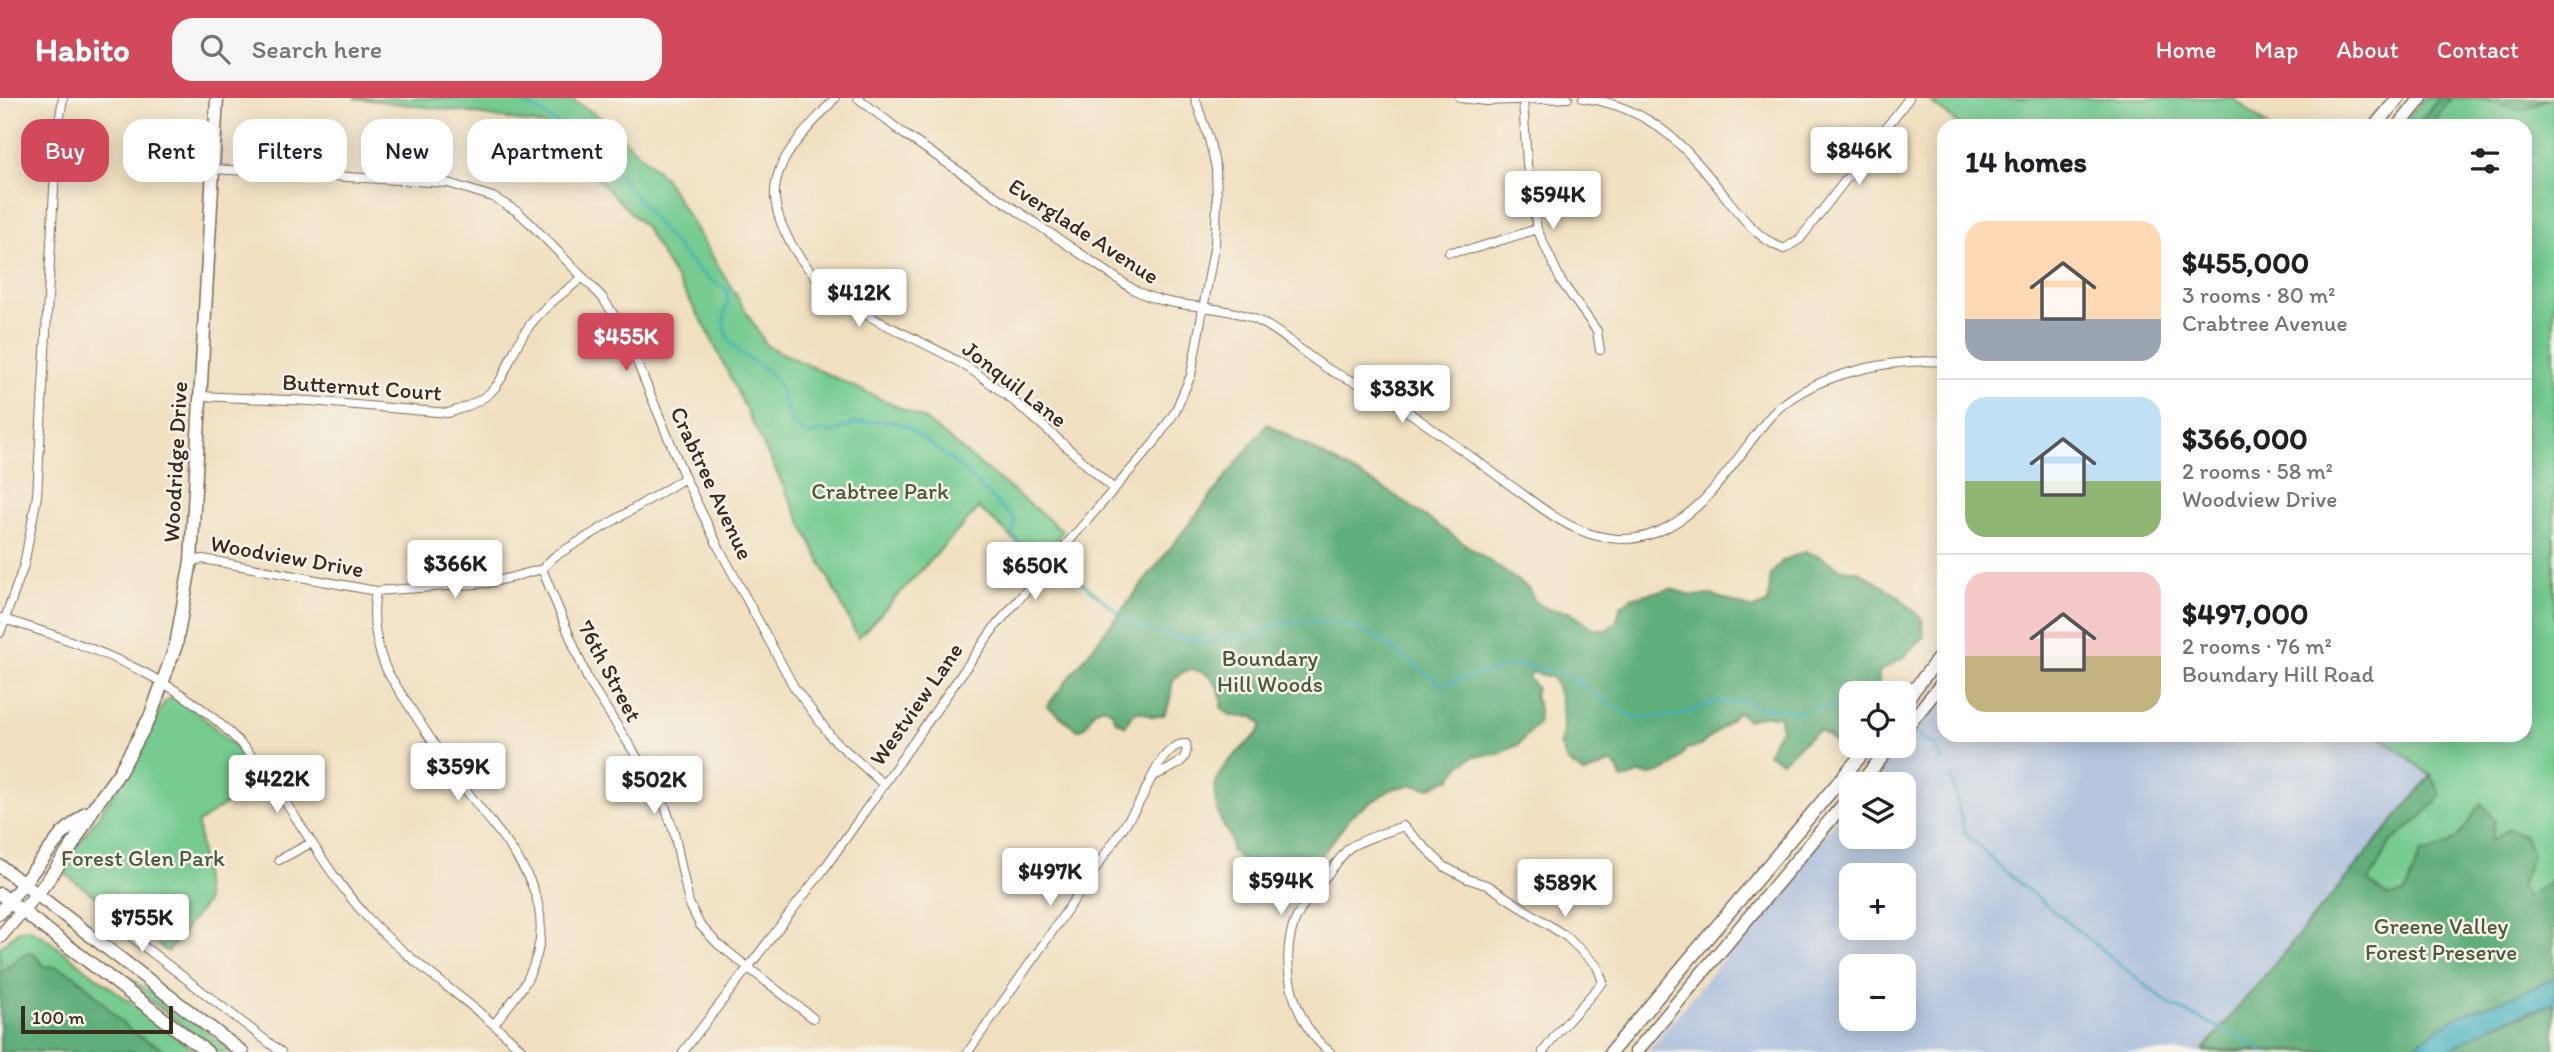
<!DOCTYPE html>
<html lang="en">
<head>
<meta charset="utf-8">
<style>
  :root { --surface:#fff; --page:#f6f6f6; --text:#202124; --muted:#757577; --line:#e0e0e0; --accent:#d1495b }
  body { margin:0; font-family:Itim,sans-serif; background:var(--page); color:var(--text); height:100vh; display:flex; flex-direction:column; font-size:26px; white-space:nowrap }
  * { box-sizing:border-box; margin:0 }
  p { font-size:23px; color:var(--muted) }
  .icon { flex:none; width:38px; height:38px; fill:none; stroke:currentColor; stroke-width:2; stroke-linecap:round; stroke-linejoin:round }
  .map { position:relative; flex:1; overflow:hidden }
  .panel { position:absolute; left:1937px; top:21px; width:595px; height:623px; display:flex; flex-direction:column; background:var(--surface); border-radius:21px; box-shadow:0 4px 18px #0003 }
  .panel>* { flex:none }
  .guide { position:absolute; left:21px; top:21px; width:665px; height:63px; display:flex; gap:14px }
  .fabs { position:absolute; left:1839px; top:583px; display:grid; gap:14px }
  .fabs a { display:grid; place-items:center; width:77px; height:77px; border-radius:14px; background:var(--surface); box-shadow:0 4px 18px #0003; font-size:35px }
  .scale { position:absolute; left:21px; bottom:18px; width:152px; box-sizing:border-box; padding-left:7px; border:4px solid #3b2a1e; border-top:0; font-size:19px; line-height:24px; white-space:nowrap; color:#3b2a1e; -webkit-text-stroke:5px #f7f3e8; paint-order:stroke }
  .price { position:absolute; translate:-50% -60px; padding:0 16px; border-radius:7px; background:#fff; color:#222; font-size:23px; line-height:46px; filter:drop-shadow(0 2px 4px #0008) }
  .price::after { content:''; position:absolute; left:50%; top:42px; width:21px; height:16px; margin-left:-10px; background:inherit; clip-path:polygon(0 0,100% 0,50% 100%) }
  .price.selected { background:var(--accent); color:#fff }
  ul { padding:0; list-style:none }
  li { display:flex; align-items:center; gap:21px; height:175px; padding:0 28px }
  li+li { border-top:2px solid var(--line) }
  li span { display:grid; place-items:center; flex:none; width:196px; height:140px; border-radius:21px; color:#555 }
  li>.icon { margin-inline-start:auto }
  span .icon { width:84px; height:84px; fill:#fffc; stroke-width:1 }
  li b { font-size:30px }
  h2 { display:flex; justify-content:space-between; align-items:center; height:84px; padding:0 28px; font-size:30px }
  .tag { padding:0 24px; border-radius:21px; background:var(--surface); box-shadow:0 4px 18px #0003; font-size:24px; line-height:63px }
  .tag.selected { background:var(--accent); color:#fff }
  header { display:flex; align-items:center; gap:42px; box-sizing:border-box; height:98px; padding:0 35px; background:var(--accent); color:#fff }
  header strong { font-size:33px }
  nav { display:flex; gap:38px; margin-inline-start:auto; font-size:24px }
  .search { width:490px; height:63px; background:var(--page); display:flex; align-items:center; gap:18px; box-sizing:border-box; padding:0 24px; border-radius:21px; color:var(--muted); font-size:26px }
  .map>svg:first-child { display:block }
</style>
</head>
<body>
<header>
<strong>Habito</strong>
<div class="search"><svg class="icon" aria-label="search" viewBox="0 0 24 24"><circle cx="10" cy="10" r="6"/><path d="M15 15l6 6"/></svg>Search here</div>
<nav><a>Home</a><a>Map</a><a>About</a><a>Contact</a></nav>
</header>
<div class="map">
<svg width="2554" height="954" viewBox="0 0 2554 954">
  <rect width="100%" height="100%" fill="#f7f3e8"/>
  <filter id="ink" filterUnits="userSpaceOnUse"><feTurbulence type="fractalNoise" baseFrequency=".0143" numOctaves="2"/><feDisplacementMap in="SourceGraphic" scale="14" xChannelSelector="R" yChannelSelector="G"/><feConvolveMatrix kernelMatrix="1 2 1 2 8 2 1 2 1" color-interpolation-filters="sRGB"/></filter>
  <filter id="wash" filterUnits="userSpaceOnUse"><feTurbulence type="fractalNoise" baseFrequency=".00686" numOctaves="4" result="noise"/><feDisplacementMap in="SourceGraphic" scale="28" xChannelSelector="R" yChannelSelector="G"/><feGaussianBlur stdDeviation="1.57" result="paint"/><feColorMatrix in="noise" values="0 0 0 0 0 0 0 0 0 0 0 0 0 0 0 0 0 1.4 0 .05"/><feComposite in="paint" operator="in"/></filter>
  <g filter="url(#wash)">
    <rect width="100%" height="100%" fill="#f0e0c0"/>
    <path fill="#b6c6de" fill-rule="evenodd" d="M 1944,590 L 1944,637 L 2378,637 L 2431,678 L 2203,952 L 2205,954 L 1647,954 L 1851,704 L 1852,738 L 1904,738 L 1904,686 L 1866,686 L 1897,648 L 1904,648 L 1904,639 ZM 1852,777 L 1904,777 L 1904,830 L 1852,830 ZM 1852,868 L 1904,868 L 1904,920 L 1852,920 Z"/>
    <path fill="#75cb90" stroke="#587a57" stroke-width="2" d="M 353,0 L 569,0 L 600,19 L 664,79 L 767,248 L 924,321 L 1063,433 L 1039,464 L 979,410 L 858,540 L 705,228 L 644,128 L 544,27 L 458,13 Z
      M 1926,0 L 2233,0 L 2268,28 L 1961,28 Z
      M 2424,0 L 2554,0 L 2554,954 L 2205,954 L 2203,952 L 2431,678 L 2378,637 L 2525,637 L 2525,28 L 2402,28 Z
      M 172,599 L 178,600 C 210,623 238,650 262,681 L 198,725 L 206,804 L 168,854 L 60,772 L 129,674 L 164,605 Z
      M 28,831 L 44,839 L 196,954 L 0,954 L 0,849 L 20,832 Z
      M 103,862 L 180,914 L 232,954 L 217,954 L 101,865 Z"/>
    <path fill="#60af7a" stroke="#4e6c4c" stroke-width="2" d="M 2439,0 L 2452,0 L 2430,28 L 2416,28 Z
      M 2477,0 L 2547,0 L 2523,13 Z
      M 1267,326 L 1390,394 L 1528,490 L 1536,505 L 1550,512 L 1570,514 L 1593,531 L 1607,532 L 1617,523 L 1620,509 L 1631,500 L 1650,495 L 1671,491 L 1694,498 L 1712,497 L 1753,511 L 1768,505 L 1771,477 L 1782,463 L 1804,454 L 1819,458 L 1839,470 L 1860,474 L 1897,497 L 1922,521 L 1924,539 L 1901,561 L 1879,574 L 1879,595 L 1852,595 L 1851,645 L 1839,651 L 1829,639 L 1819,633 C 1804,640 1796,653 1782,663 L 1768,656 L 1771,647 L 1781,631 L 1780,618 L 1763,618 L 1747,622 L 1739,614 L 1700,648 L 1686,651 C 1678,666 1667,675 1649,677 C 1645,677 1641,675 1638,676 C 1631,678 1628,681 1621,681 L 1618,671 L 1611,664 L 1585,676 L 1567,663 L 1560,646 C 1566,630 1562,595 1553,580 L 1532,574 L 1528,579 L 1536,589 L 1534,599 L 1539,610 L 1538,625 L 1518,647 L 1499,656 L 1475,658 L 1462,666 L 1450,681 L 1429,690 L 1411,687 L 1392,691 L 1353,716 L 1290,799 L 1231,753 C 1232,736 1227,737 1221,723 C 1203,677 1227,666 1257,636 L 1262,627 L 1254,619 L 1231,618 L 1221,609 C 1223,592 1212,574 1193,572 C 1186,571 1178,577 1173,582 L 1169,606 L 1164,617 L 1153,619 L 1139,613 L 1130,619 L 1126,628 L 1116,623 L 1111,612 L 1103,609 L 1094,613 L 1085,629 L 1078,632 L 1047,608 Z
      M 2431,678 L 2441,697 L 2423,718 L 2390,745 L 2369,784 L 2388,798 L 2405,795 L 2421,755 C 2455,750 2464,733 2481,705 L 2495,723 L 2491,743 L 2509,731 L 2525,738 L 2533,757 L 2520,788 L 2527,798 L 2554,781 L 2554,880 C 2503,908 2453,908 2410,954 L 2203,952 Z
      M 26,855 L 34,856 L 44,868 C 81,866 105,915 134,935 C 144,943 157,946 167,954 L 0,954 L 0,874 Z
      M 2554,904 L 2554,954 L 2446,954 L 2494,926 L 2531,915 Z"/>
    <path fill="#41afbd" stroke="#3e6c6e" stroke-width="2" d="M 2554,880 L 2554,904 L 2549,907 L 2494,926 L 2446,954 L 2410,954 C 2452,908 2503,908 2554,880 Z"/>
    <g fill="none" stroke-linecap="round" stroke-linejoin="round">
      <path stroke="#41afbd" stroke-width="2.5" d="M 513,0 C 551,16 605,59 631,92 C 651,117 698,182 727,191 C 731,206 719,221 727,238 C 736,259 762,264 775,281 C 787,296 783,321 801,333 C 808,338 815,337 821,332 L 830,335 L 857,325 L 889,323 L 906,328 L 954,364 L 1015,422 L 1013,436 L 1017,443 L 1043,460
        M 1057,469 L 1079,482 L 1132,526 L 1180,541 L 1208,543 L 1244,540 L 1283,525 L 1330,523 L 1372,536 L 1422,571 L 1441,587 L 1517,566 L 1567,577 L 1620,613 L 1634,619 L 1649,620 L 1680,617 L 1711,605 L 1731,605 L 1743,602 L 1752,607 L 1792,614 L 1852,607
        M 1912,631 L 1927,644 L 1935,646 L 1942,663
        M 1951,678 L 1965,735 L 2004,773 L 2169,906 L 2251,945 L 2263,954"/>
    </g>
  </g>
  <g filter="url(#ink)">
    <g fill="none" stroke-linecap="round" stroke-linejoin="round">
      <g stroke="#7a6a57" stroke-width="10">
        <path id="street" d="M 835,0 C 818,20 789,47 780,71 C 771,93 775,112 784,132 C 822,215 897,225 967,269 C 1020,303 1066,350 1114,391
          M 858,0 L 904,36 L 1131,190 C 1166,211 1206,205 1243,217 C 1276,226 1299,254 1328,271 C 1349,283 1374,290 1394,304 C 1433,331 1472,359 1510,387 C 1533,403 1556,423 1582,433 C 1602,441 1628,444 1649,437 C 1705,419 1733,363 1768,321 C 1805,277 1889,260 1944,264
          M 1460,0 L 1487,3 L 1568,0
          M 1583,0 C 1653,9 1687,50 1728,102 C 1744,122 1760,142 1784,151 L 1800,141 L 1909,0
          M 1523,2 L 1527,66 L 1537,131 L 1561,183 L 1597,233 L 1600,252
          M 213,71 L 448,85 L 493,99 L 518,114 L 531,126 L 602,199 L 616,220 L 637,264 L 685,380 L 718,448 L 794,589 L 832,640 L 883,686
          M 1449,154 L 1473,151 L 1537,131
          M 199,298 L 310,303 L 448,315 C 515,295 496,272 530,227 C 544,208 565,194 583,179
          M 191,463 L 203,461 L 376,493 L 490,485 L 542,471 L 555,458 L 685,380
          M 542,471 L 588,582 L 653,684 L 665,708 L 674,734 L 689,805 L 700,827 L 718,846 L 813,920
          M 376,493 C 371,520 376,550 388,575 C 414,616 440,657 469,696 C 512,752 567,805 527,882 C 518,897 506,911 495,925
          M 0,520 C 99,550 198,585 262,671 C 299,720 326,774 367,819 C 415,870 475,905 524,954
          M 0,535 L 24,467 L 37,398 L 57,37 L 63,0
          M 279,762 L 311,745
          M 103,817 L 281,954
          M 683,954 L 824,771 L 994,530 L 1154,345 L 1175,314 L 1191,277 L 1215,145 L 1217,106 L 1216,70 L 1209,41 L 1195,0
          M 968,954 C 1024,873 1082,793 1136,710 C 1148,692 1162,644 1186,646 C 1191,665 1167,671 1154,678
          M 1330,954 C 1294,927 1278,865 1295,823 C 1303,805 1316,790 1329,775 C 1335,767 1342,757 1349,750 C 1361,741 1389,734 1403,728 L 1445,769 L 1468,781 L 1489,788 L 1567,839 L 1597,868 L 1603,884 L 1558,934 L 1543,954"/>
      </g>
      <g stroke="#7a6a57" stroke-width="15">
        <path id="secondary" d="M 0,768 L 242,954
          M 0,796 L 207,954
          M 0,815 L 62,736 L 86,715
          M 0,839 L 45,786 L 72,748 L 95,708 L 119,675 L 150,619 L 176,547 L 191,463 L 217,0"/>
      </g>
      <g stroke="#7a6a57" stroke-width="15">
        <path id="primary" d="M 2375,28 L 2398,0
          M 2399,28 L 2421,0
          M 1904,605 L 1944,553
          M 1904,632 L 1944,583
          M 1860,686 L 1891,648
          M 1611,954 L 1869,648
          M 1636,954 L 1852,696"/>
      </g>
      <use href="#street" stroke="#fff" stroke-width="8"/>
      <use href="#secondary" stroke="#fff" stroke-width="12"/>
      <use href="#primary" stroke="#fff" stroke-width="12"/>
    </g>
  </g>
  <g text-anchor="middle" dominant-baseline="central" stroke-width="5" stroke-linejoin="round" paint-order="stroke">
    <g font-size="23" fill="#3b2a1e" stroke="#f7f3e8">
      <text transform="translate(1084 133) rotate(33)">Everglade Avenue</text>
      <text transform="translate(1015 286) rotate(38)">Jonquil Lane</text>
      <text transform="translate(362 289) rotate(4)">Butternut Court</text>
      <text transform="translate(175 364) rotate(-87)">Woodridge Drive</text>
      <text transform="translate(712 385) rotate(65)">Crabtree Avenue</text>
      <text transform="translate(287 458) rotate(10)">Woodview Drive</text>
      <text transform="translate(610 573) rotate(62)">76th Street</text>
      <text transform="translate(916 606) rotate(-55)">Westview Lane</text>
    </g>
    <g font-size="23" fill="#4c5a40" stroke="#f7f3e8">
      <text x="880" y="393">Crabtree Park</text>
      <text x="1270" y="560">Boundary<tspan x="1270" dy="26">Hill Woods</tspan></text>
      <text x="143" y="760">Forest Glen Park</text>
      <text x="2441" y="828">Greene Valley<tspan x="2441" dy="26">Forest Preserve</tspan></text>
    </g>
  </g>
</svg>
<div class="fabs">
<a><svg class="icon" aria-label="locate" viewBox="0 0 24 24"><circle cx="12" cy="12" r="6"/><path d="M12 2v4M12 18v4M2 12h4M18 12h4"/></svg></a>
<a><svg class="icon" aria-label="layers" viewBox="0 0 24 24"><path d="M12 4l9 5-9 5-9-5zM3 14l9 5 9-5"/></svg></a>
<a>+</a>
<a>−</a>
</div>
<div class="scale">100 m</div>
<b class="price" style="left:1859px;top:89px">$846K</b>
<b class="price" style="left:1553px;top:133px">$594K</b>
<b class="price" style="left:859px;top:231px">$412K</b>
<b class="price selected" style="left:626px;top:275px">$455K</b>
<b class="price" style="left:1402px;top:327px">$383K</b>
<b class="price" style="left:455px;top:502px">$366K</b>
<b class="price" style="left:1035px;top:504px">$650K</b>
<b class="price" style="left:458px;top:705px">$359K</b>
<b class="price" style="left:277px;top:717px">$422K</b>
<b class="price" style="left:654px;top:718px">$502K</b>
<b class="price" style="left:1050px;top:810px">$497K</b>
<b class="price" style="left:1281px;top:819px">$594K</b>
<b class="price" style="left:1565px;top:821px">$589K</b>
<b class="price" style="left:142px;top:856px">$755K</b>
<div class="guide">
<a class="tag selected">Buy</a>
<a class="tag">Rent</a>
<a class="tag">Filters</a>
<a class="tag">New</a>
<a class="tag">Apartment</a>
</div>
<section class="panel">
<h2>14 homes<svg class="icon" aria-label="filters" viewBox="0 0 24 24"><path d="M4 7h16M4 17h16"/><circle cx="9" cy="7" r="2"/><circle cx="15" cy="17" r="2"/></svg></h2>
<ul>
<li><span style="background:linear-gradient(#ffd9b3 70%,#9aa5b1 0)"><svg class="icon" aria-label="home" viewBox="0 0 24 24"><path d="M3 11l9-7 9 7M6 9v11h12V9"/></svg></span><div><b>$455,000</b><p>3 rooms · 80 m²</p><p>Crabtree Avenue</p></div></li>
<li><span style="background:linear-gradient(#bfe0f5 60%,#8fb573 0)"><svg class="icon" aria-label="home" viewBox="0 0 24 24"><path d="M3 11l9-7 9 7M6 9v11h12V9"/></svg></span><div><b>$366,000</b><p>2 rooms · 58 m²</p><p>Woodview Drive</p></div></li>
<li><span style="background:linear-gradient(#f6c9c9 60%,#c2b280 0)"><svg class="icon" aria-label="home" viewBox="0 0 24 24"><path d="M3 11l9-7 9 7M6 9v11h12V9"/></svg></span><div><b>$497,000</b><p>2 rooms · 76 m²</p><p>Boundary Hill Road</p></div></li>
</ul>
</section>
</div>
</body>
</html>
